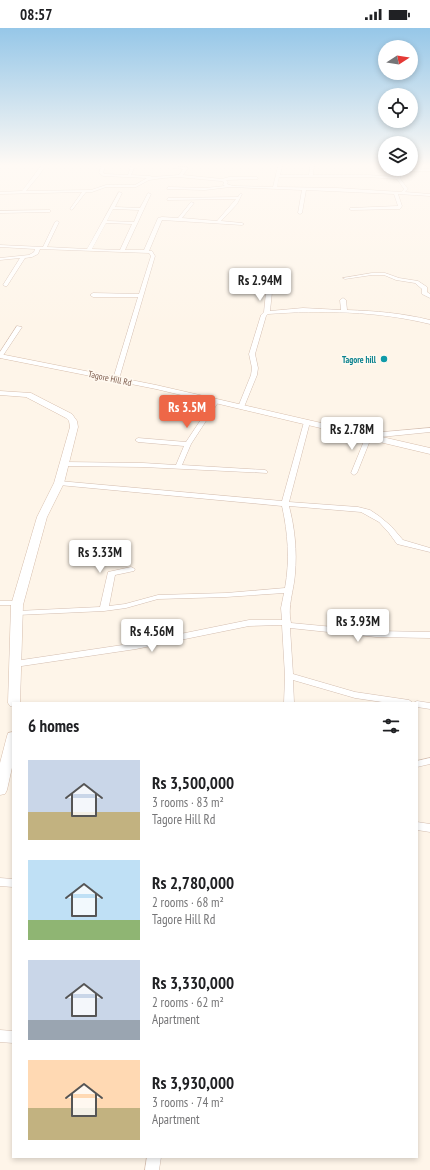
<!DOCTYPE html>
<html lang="en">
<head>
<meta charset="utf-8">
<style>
  :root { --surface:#fff; --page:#f2f2f2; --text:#202124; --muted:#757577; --accent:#ee6747 }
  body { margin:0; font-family:"PT Sans Narrow",sans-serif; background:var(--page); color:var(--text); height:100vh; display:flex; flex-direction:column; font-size:15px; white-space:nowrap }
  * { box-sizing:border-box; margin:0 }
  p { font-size:13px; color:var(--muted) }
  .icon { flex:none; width:22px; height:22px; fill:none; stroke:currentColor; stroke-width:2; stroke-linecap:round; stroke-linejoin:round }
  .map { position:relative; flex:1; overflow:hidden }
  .side { position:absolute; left:12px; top:674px; width:406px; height:456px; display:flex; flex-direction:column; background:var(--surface); border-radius:0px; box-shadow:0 2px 6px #0003 }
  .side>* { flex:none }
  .needle { width:26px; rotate:78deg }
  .tools { position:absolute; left:378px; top:12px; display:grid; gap:8px }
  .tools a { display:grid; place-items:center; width:40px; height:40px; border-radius:50%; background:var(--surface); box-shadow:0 2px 6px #0003; font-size:20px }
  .price { position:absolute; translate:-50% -34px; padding:0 9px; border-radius:4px; background:#fff; color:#222; font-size:13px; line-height:26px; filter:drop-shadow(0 1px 2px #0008) }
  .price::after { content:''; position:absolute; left:50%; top:24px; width:12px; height:9px; margin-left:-6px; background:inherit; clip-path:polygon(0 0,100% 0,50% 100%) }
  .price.active { background:var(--accent); color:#fff }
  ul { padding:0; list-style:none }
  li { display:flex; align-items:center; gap:12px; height:100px; padding:0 16px }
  li span { display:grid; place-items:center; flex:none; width:112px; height:80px; border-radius:0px; color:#555 }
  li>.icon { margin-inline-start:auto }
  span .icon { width:48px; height:48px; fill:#fffc; stroke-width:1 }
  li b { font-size:17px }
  h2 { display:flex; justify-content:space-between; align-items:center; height:48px; padding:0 16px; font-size:17px }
  .status { display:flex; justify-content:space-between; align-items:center; height:28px; padding:0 20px; background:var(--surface); direction:ltr }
  .status svg { height:11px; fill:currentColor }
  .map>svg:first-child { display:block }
</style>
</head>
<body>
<div class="status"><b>08:57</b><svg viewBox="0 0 49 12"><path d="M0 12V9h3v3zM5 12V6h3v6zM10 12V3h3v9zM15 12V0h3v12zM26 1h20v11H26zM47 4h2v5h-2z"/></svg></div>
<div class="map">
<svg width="430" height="1142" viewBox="0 0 430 1142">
  <rect width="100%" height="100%" fill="#fef5e9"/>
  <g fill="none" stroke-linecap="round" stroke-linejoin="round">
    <g stroke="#d4beb0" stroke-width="1">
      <path id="street" d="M 41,138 L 45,138 L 40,146 L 26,163 L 91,162 L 106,157 L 135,157 L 147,150 L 103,148 L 99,145 L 101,138 L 105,138 L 103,145 L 105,146 L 128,147 L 131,138 L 135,138 L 131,147 L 150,148 L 152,149 L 179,147 L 183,141 L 173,140 L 172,138 L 186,139 L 188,140 L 183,147 L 222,151 L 229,149 L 257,149 L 258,151 L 226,152 L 228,154 L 227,156 L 233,158 L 273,159 L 278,138 L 282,138 L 280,147 L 309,147 L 310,138 L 314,138 L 313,147 L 368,147 L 396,149 L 397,145 L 399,145 L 401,152 L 408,161 L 405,164 L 430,166 L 430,168 L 398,166 L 402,178 L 400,181 L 351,182 L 349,181 L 350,180 L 398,178 L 394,166 L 306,162 L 302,185 L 300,186 L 298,185 L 302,162 L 230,159 L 205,162 L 167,161 L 168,159 L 205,160 L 225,158 L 223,157 L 224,154 L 221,153 L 178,149 L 163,150 L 149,152 L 136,159 L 106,159 L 92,164 L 86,164 L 72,182 L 70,181 L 82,164 L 0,166 L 0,164 L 22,163 ZM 279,149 L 368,149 L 397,151 L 404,161 L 401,164 L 337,160 L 277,159 Z
        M 397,141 L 430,141 L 430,143 L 398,143 L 396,142 Z
        M 119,164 L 122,165 L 115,179 L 140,180 L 148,165 L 151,166 L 125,222 L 144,222 L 158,190 L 162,189 L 178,190 L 191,174 L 194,175 L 182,190 L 217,193 L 236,171 L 167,172 L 168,170 L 238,169 L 240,166 L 242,166 L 237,176 L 221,193 L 242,195 L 244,196 L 242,197 L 162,192 L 149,223 L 152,223 L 155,228 L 119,351 L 116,353 L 113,351 L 138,269 L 93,269 L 90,267 L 93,265 L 139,266 L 151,228 L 149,225 L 40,221 L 38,226 L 32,229 L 25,230 L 7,258 L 5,258 L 3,257 L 20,230 L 0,232 L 0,230 L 29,227 L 34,224 L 35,221 L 0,219 L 0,217 L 43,219 L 55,194 L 57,193 L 59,194 L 47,219 L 87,221 ZM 113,181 L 139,182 L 134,194 L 107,193 ZM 106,195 L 132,196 L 120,222 L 92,221 Z
        M 48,182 L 50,182 L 50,184 L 0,185 L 0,183 Z
        M 372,245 L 385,245 L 399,250 L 418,253 L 427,259 L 427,264 L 430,266 L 430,270 L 422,266 L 422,261 L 415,255 L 396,252 L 384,247 L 372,247 L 345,251 L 343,250 Z
        M 269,262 L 272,264 L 270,283 L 303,280 L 341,282 L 340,272 L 343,270 L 346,272 L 347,282 C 376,283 401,285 430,292 L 430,296 C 377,283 322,282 268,286 L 266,288 L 255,326 L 258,340 L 257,347 L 244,379 L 241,381 L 238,379 L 251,347 L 252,340 L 249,326 L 261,287 L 264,284 L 266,264 Z
        M 17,298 L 22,299 L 2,329 L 0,330 L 0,324 Z
        M 216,371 L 219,373 L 191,416 L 182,437 L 265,442 L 267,443 L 267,445 L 143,439 L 65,438 L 62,436 L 65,434 L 143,435 L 176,437 L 184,418 L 138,414 L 135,412 L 138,410 L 186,414 L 214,372 Z
        M 307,392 L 310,394 L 289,474 L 358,479 L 370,482 L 379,488 L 391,498 L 403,512 L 430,520 L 430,524 L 397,516 L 389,505 L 379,494 L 361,484 L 289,478 C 295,501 297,523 295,546 C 294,562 287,579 291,595 L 376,603 L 430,604 L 430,610 L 376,609 L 290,600 L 293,646 L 355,664 L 409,672 L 413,675 L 417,673 L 430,675 L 430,681 L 417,679 L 417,675 L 389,675 L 355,670 L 293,652 L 294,675 L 284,675 L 285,648 L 282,597 L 249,598 L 136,621 L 15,639 L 12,638 L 11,636 L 15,633 L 136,615 L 249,592 L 282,592 L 281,580 L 284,565 L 226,569 L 158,571 L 126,580 L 104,583 L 17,587 L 13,585 L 17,583 L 100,579 L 108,544 L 131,539 L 135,541 L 134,543 L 115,547 L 109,578 L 125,576 L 158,567 L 226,565 L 285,560 C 290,532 288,505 282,478 L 59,457 L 56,455 L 59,453 L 282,473 L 304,394 Z
        M 430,400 L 430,404 L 371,410 L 357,445 L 354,447 L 351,445 L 366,408 L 383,404 Z
        M 0,573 L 17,573 L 21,575 L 17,577 L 0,577 Z
        M 430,730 L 430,736 L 417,739 L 417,733 Z
        M 417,794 L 430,796 L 430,804 L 417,802 Z
        M 0,850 L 13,851 L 13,859 L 0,858 Z
        M 0,1002 L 13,1003 L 13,1015 L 0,1014 Z
        M 147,1129 L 161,1129 L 159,1142 L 145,1142 Z"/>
    </g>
    <g stroke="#d7beac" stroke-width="1">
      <path id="secondary" d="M 0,326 L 156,357 L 430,420 L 430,426 L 156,361 L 0,330 Z
        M 0,363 L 31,365 L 72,386 L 77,393 L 78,399 L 64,455 L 47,489 L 23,577 L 20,675 L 13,675 L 13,679 L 10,678 L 8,675 L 11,577 L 37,489 L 54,455 L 70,399 L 69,393 L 66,390 L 26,369 L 0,367 Z
        M 13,704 L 13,735 L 7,762 L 5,766 L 0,767 L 0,735 L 7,708 L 8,705 Z"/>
    </g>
    <use href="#street" fill="#fff" fill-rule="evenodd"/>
    <use href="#secondary" fill="#fff" fill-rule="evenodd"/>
  </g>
  <linearGradient id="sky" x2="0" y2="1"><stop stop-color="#96c7e8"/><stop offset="0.46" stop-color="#fffaf5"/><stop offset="1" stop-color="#fffaf5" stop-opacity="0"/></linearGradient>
  <rect width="430" height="298" fill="url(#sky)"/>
  <circle fill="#0f9aa8" stroke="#fff9f0" stroke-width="1.5" cx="384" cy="331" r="4"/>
  <g text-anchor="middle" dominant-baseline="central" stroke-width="3.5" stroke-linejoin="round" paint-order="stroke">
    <g font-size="9" font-weight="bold" fill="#0d838f" stroke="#fff9f0" text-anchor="end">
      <text x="376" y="331">Tagore hill</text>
    </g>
    <g font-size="9" fill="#7b594a" stroke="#fff9f0">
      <text transform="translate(110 350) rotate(12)">Tagore Hill Rd</text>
    </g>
  </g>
</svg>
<div class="tools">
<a><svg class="needle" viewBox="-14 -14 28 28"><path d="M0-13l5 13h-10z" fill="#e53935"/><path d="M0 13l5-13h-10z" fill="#757577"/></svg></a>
<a><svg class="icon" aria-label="locate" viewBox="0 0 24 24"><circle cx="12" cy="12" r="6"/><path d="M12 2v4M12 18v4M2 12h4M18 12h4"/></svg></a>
<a><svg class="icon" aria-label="layers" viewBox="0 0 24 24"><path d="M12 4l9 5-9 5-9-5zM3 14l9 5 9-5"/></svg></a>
</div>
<b class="price" style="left:260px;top:274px">Rs 2.94M</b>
<b class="price active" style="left:187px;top:401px">Rs 3.5M</b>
<b class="price" style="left:352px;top:423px">Rs 2.78M</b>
<b class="price" style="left:100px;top:546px">Rs 3.33M</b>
<b class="price" style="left:358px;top:615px">Rs 3.93M</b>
<b class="price" style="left:152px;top:625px">Rs 4.56M</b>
<section class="side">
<h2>6 homes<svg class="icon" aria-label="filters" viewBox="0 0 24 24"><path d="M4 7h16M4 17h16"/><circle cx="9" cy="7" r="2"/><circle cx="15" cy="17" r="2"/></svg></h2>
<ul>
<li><span style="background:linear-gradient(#c9d6e8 65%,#c2b280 0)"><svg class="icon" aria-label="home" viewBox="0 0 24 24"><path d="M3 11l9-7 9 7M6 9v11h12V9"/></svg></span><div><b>Rs 3,500,000</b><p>3 rooms · 83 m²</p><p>Tagore Hill Rd</p></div></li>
<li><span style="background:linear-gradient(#bfe0f5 75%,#8fb573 0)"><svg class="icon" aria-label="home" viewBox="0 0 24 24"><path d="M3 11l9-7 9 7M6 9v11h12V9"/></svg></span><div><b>Rs 2,780,000</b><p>2 rooms · 68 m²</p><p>Tagore Hill Rd</p></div></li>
<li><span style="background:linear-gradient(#c9d6e8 75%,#9aa5b1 0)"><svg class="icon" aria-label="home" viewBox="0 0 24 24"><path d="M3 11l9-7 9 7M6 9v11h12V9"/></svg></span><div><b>Rs 3,330,000</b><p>2 rooms · 62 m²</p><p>Apartment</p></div></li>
<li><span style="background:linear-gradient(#ffd9b3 60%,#c2b280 0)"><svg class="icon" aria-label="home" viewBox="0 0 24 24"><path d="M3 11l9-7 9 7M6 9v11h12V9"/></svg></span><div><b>Rs 3,930,000</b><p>3 rooms · 74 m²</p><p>Apartment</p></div></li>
</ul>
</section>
</div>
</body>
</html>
